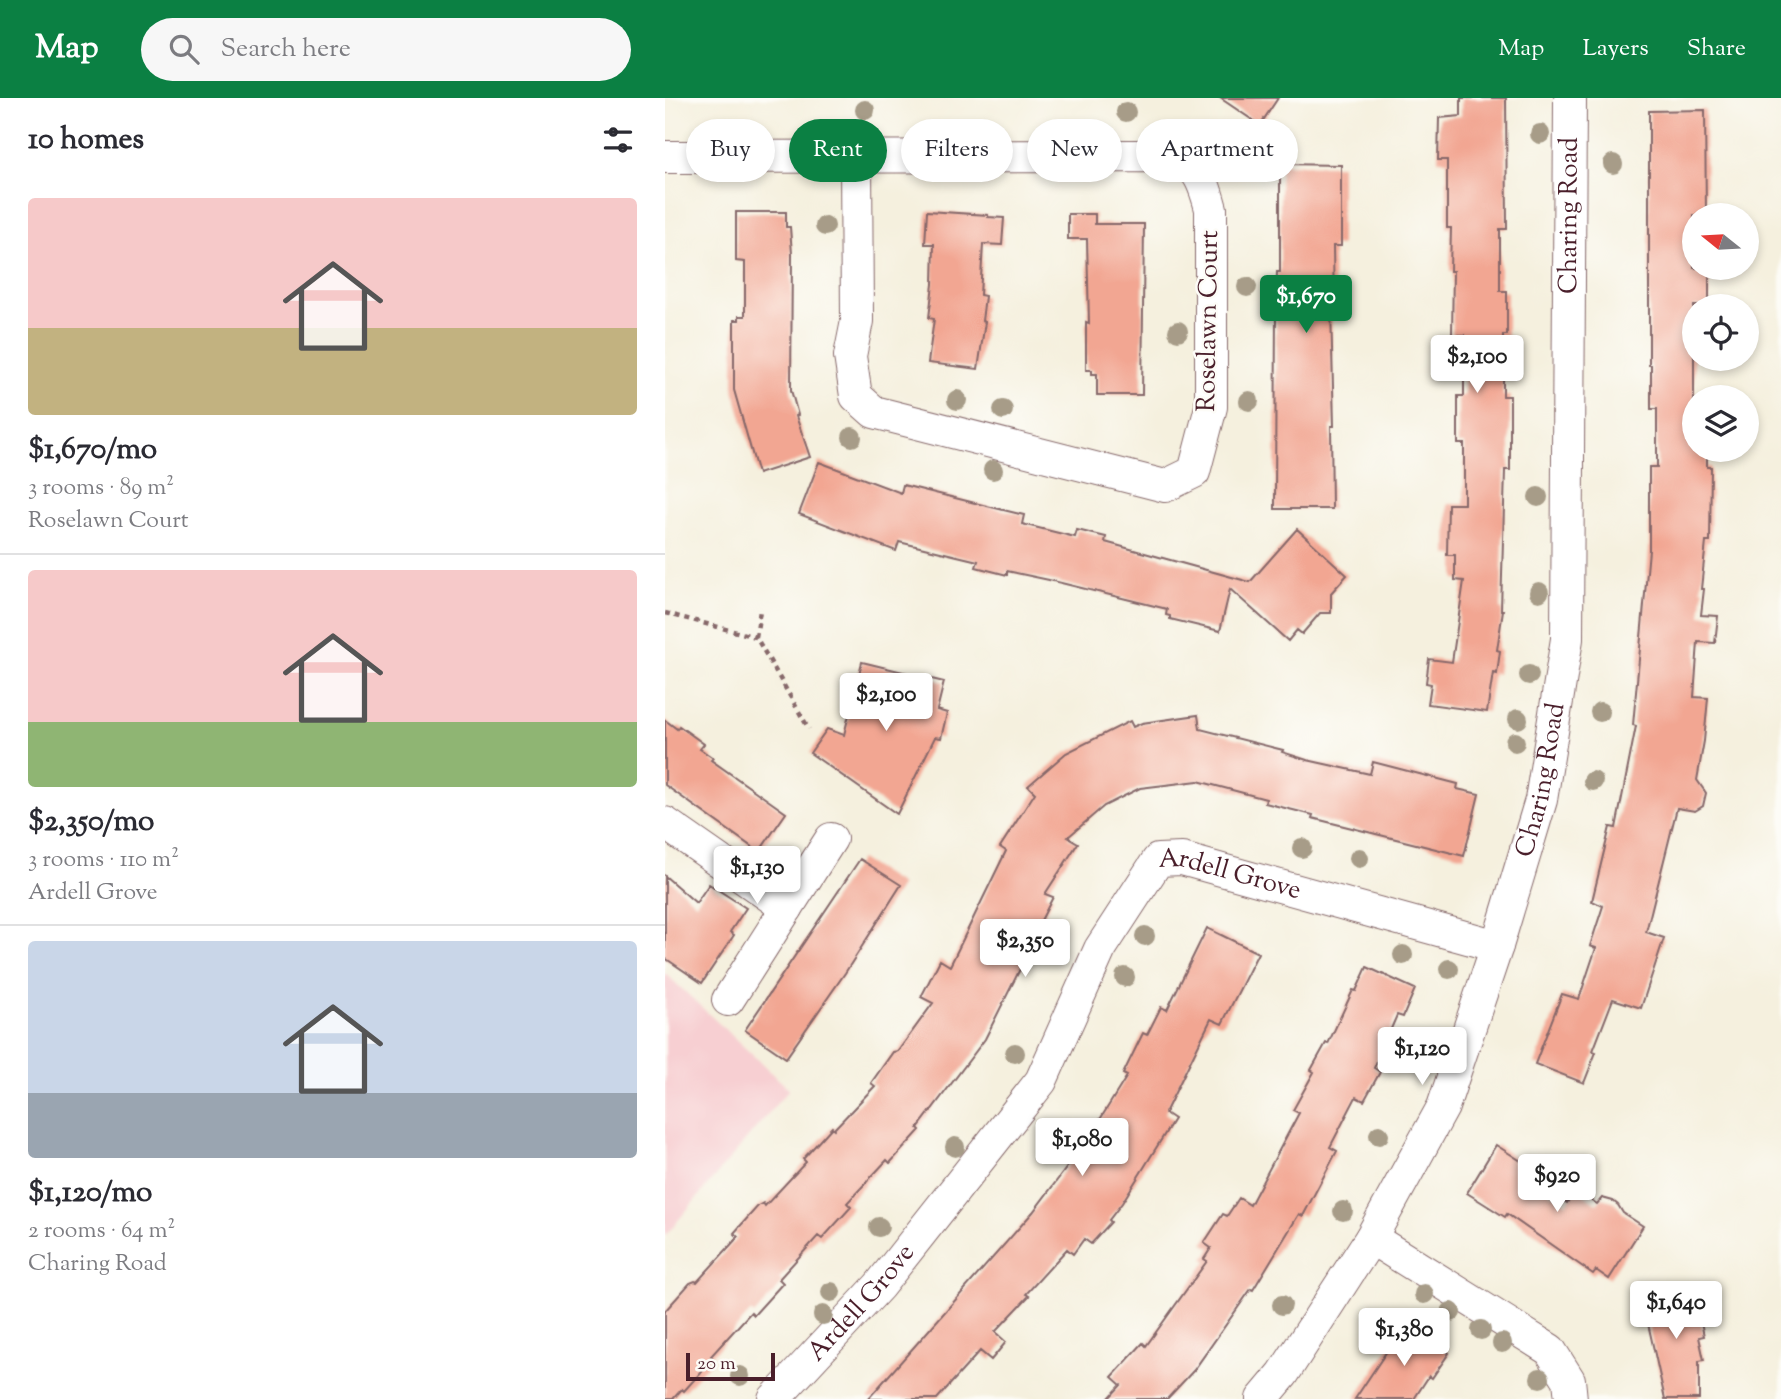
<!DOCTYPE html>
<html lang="en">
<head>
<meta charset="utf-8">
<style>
  :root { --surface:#fff; --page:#f7f7f7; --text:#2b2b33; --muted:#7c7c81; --line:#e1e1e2; --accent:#0b8043 }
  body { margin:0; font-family:"Sorts Mill Goudy",serif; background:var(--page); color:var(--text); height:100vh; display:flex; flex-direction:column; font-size:26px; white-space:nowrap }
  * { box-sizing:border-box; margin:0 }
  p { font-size:23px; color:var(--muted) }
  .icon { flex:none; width:38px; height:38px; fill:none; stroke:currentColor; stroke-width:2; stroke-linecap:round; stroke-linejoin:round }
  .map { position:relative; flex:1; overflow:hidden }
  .drawer { display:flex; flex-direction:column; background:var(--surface); width:665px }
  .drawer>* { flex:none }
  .guide { position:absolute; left:21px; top:21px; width:665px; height:63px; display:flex; gap:14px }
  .needle { width:46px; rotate:288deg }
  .controls { position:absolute; left:1017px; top:105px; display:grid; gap:14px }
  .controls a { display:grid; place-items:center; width:77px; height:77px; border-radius:50%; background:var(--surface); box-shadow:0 4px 10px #0003; font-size:35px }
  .scale { position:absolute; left:21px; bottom:18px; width:89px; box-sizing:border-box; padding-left:7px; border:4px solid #4a1f2b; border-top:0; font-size:19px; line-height:24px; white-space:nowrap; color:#4a1f2b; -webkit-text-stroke:5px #fdfcf7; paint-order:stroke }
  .price { position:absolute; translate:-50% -60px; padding:0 16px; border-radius:7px; background:#fff; color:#222; font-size:23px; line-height:46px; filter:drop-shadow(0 2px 4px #0008) }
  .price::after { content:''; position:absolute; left:50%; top:42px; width:21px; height:16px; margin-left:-10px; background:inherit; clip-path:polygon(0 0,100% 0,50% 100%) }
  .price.active { background:var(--accent); color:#fff }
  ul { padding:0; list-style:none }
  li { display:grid; align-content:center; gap:14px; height:371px; padding:0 28px }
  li+li { border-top:2px solid var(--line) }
  li span { display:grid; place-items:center; height:217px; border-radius:7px; color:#555 }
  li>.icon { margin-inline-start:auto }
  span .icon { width:126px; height:126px; fill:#fffc; stroke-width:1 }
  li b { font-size:30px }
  h2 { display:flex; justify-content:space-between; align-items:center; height:84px; padding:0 28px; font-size:30px }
  .tag { padding:0 24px; border-radius:32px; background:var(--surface); box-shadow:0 4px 10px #0003; font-size:24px; line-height:63px }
  .tag.active { background:var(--accent); color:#fff }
  header { display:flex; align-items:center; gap:42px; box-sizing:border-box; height:98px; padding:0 35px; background:var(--accent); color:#fff }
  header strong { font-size:33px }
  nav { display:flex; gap:38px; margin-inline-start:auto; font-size:24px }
  .search { width:490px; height:63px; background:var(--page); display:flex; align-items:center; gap:18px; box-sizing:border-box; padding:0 24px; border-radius:38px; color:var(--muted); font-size:26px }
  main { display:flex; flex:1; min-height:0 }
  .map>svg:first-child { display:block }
</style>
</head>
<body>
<header>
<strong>Map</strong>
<div class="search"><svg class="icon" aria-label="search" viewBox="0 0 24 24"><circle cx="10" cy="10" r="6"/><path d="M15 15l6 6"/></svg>Search here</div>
<nav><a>Map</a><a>Layers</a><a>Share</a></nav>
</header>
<main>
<section class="drawer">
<h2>10 homes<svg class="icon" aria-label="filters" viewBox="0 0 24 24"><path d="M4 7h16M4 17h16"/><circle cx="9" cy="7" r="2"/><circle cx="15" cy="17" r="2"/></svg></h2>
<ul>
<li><span style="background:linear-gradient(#f6c9c9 60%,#c2b280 0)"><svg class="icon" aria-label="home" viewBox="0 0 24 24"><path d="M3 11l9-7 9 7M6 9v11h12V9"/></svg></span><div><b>$1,670/mo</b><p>3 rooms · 89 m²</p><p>Roselawn Court</p></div></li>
<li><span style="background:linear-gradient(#f6c9c9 70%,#8fb573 0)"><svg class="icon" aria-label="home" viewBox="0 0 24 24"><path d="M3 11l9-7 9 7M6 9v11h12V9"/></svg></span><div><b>$2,350/mo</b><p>3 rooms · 110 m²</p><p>Ardell Grove</p></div></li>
<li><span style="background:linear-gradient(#c9d6e8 70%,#9aa5b1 0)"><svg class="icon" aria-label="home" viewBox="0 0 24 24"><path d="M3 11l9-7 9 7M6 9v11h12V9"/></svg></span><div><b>$1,120/mo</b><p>2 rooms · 64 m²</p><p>Charing Road</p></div></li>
</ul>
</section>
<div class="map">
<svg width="1116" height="1301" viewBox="0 0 1116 1301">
  <rect width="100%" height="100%" fill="#fdfcf7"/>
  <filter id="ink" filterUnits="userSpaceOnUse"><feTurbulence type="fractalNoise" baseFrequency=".0143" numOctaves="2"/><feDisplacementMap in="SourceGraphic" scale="14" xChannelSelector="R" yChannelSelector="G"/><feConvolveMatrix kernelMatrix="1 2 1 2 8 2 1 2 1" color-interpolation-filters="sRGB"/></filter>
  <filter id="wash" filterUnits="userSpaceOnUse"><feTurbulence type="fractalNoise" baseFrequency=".00686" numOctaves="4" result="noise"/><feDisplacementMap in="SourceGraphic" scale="28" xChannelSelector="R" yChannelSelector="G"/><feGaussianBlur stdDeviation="1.57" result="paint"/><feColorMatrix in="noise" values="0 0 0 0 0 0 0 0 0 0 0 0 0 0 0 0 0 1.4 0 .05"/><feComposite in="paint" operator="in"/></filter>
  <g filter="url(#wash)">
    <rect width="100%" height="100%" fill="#f5f0de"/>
    <path fill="#f7cfd2" d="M 0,875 L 124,991 L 0,1138 Z"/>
    <g id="blocks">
      <path fill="#f2a692" d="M 555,0 L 613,0 L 595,27 Z
        M 796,0 L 841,0 L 842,131 L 835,131 L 835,193 L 842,193 L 842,237 L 838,237 L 838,298 L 845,298 L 845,372 L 840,372 L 836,512 L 838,512 L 832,552 L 835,553 L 832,576 L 828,575 L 822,614 L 763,606 L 766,586 L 761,585 L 764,561 L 787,564 L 799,483 L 790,482 L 790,457 L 782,457 L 783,406 L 799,406 L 799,346 L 793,346 L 793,298 L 799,298 L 799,237 L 787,237 L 788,173 L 785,173 L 786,130 L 782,130 L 782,62 L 773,62 L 774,20 L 796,18 Z
        M 1040,12 L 1041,117 L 1029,117 L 1029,170 L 1044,170 L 1044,208 L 1029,208 L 1029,352 L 1042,352 L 1042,369 L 1046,369 L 1045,444 L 1041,444 L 1036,491 L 1039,491 L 1036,517 L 1053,518 L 1050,545 L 1033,544 L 1029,599 L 1043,600 L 1039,643 L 1032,682 L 1041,695 L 1038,708 L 1030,713 L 1012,710 L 981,834 L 999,840 L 976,910 L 948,901 L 928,953 L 931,954 L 919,985 L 870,966 L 897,896 L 914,901 L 931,850 L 925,848 L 938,808 L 927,803 L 945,729 L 951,730 L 971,628 L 968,627 L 984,452 L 984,369 L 992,369 L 992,311 L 986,311 L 986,267 L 984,267 L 984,13 Z
        M 615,66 L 676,67 L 676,148 L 668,148 L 669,211 L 666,211 L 669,328 L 666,328 L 667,411 L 610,411 L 611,205 L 612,174 L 615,174 Z
        M 262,113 L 323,117 L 323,119 L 339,120 L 337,147 L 318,146 L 315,197 L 320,198 L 317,223 L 320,224 L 313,271 L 263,265 L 269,221 L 264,220 L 268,186 L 269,146 L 260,146 Z
        M 71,114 L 121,114 L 121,129 L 125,129 L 127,156 L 126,292 L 133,317 L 131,318 L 145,359 L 93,376 L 69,292 L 69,222 L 74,222 L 74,218 L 80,218 L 80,164 L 71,163 Z
        M 403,116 L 430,116 L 430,126 L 479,126 L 477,297 L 432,297 L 432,276 L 427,276 L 427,272 L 421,272 L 421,224 L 424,225 L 422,141 L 403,141 Z
        M 154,364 L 236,395 L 238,387 L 326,409 L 359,417 L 357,426 L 410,439 L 412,432 L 441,439 L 440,444 L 585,484 L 632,431 L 682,477 L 666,495 L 666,515 L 655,515 L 637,536 L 632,532 L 623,543 L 565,491 L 555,533 L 505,521 L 505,518 L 501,517 L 502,511 L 384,482 L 342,473 L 342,477 L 311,469 L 313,463 L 234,444 L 231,453 L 134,416 Z
        M 197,564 L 279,584 L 272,612 L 282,615 L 276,640 L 270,639 L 232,716 L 145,655 L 162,631 L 179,637 Z
        M 533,617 L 535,631 L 618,652 L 617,654 L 642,662 L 705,676 L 708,664 L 793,686 L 792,691 L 814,696 L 799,758 L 647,720 L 648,717 L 600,705 L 601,701 L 533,683 L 475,690 L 439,708 L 403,739 L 413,745 L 380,796 L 388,799 L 367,840 L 370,841 L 320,941 L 253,1030 L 255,1032 L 225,1065 L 222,1062 L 182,1105 L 186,1109 L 157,1141 L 153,1138 L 114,1181 L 118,1185 L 89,1217 L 86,1214 L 46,1258 L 48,1261 L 19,1293 L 17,1291 L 8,1301 L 0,1301 L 0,1213 L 25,1185 L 30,1183 L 32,1184 L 73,1139 L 69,1135 L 93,1108 L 98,1105 L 100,1108 L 141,1064 L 138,1061 L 167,1029 L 169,1031 L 210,988 L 206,985 L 228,954 L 233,953 L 268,905 L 256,899 L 275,862 L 285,868 L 341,753 L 335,749 L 370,695 L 363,688 L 401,655 L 465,623 L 468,629 L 477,625 Z
        M 0,622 L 12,631 L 14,628 L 39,646 L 35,651 L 48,660 L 46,662 L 121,715 L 94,754 L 0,687 Z
        M 195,761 L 236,787 L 180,875 L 121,960 L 80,932 Z
        M 0,778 L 31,805 L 44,786 L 81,810 L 65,834 L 69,837 L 37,885 L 0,860 Z
        M 542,830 L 593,855 L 557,926 L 546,921 L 500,1015 L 509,1021 L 457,1105 L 444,1122 L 446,1124 L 426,1146 L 419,1141 L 408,1156 L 402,1151 L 361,1196 L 364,1198 L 330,1234 L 341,1244 L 326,1262 L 315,1253 L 272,1301 L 203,1301 L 368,1114 L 421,1044 L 462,978 L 458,976 L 478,935 L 482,937 L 496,909 L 502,912 Z
        M 702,869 L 750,891 L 738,919 L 732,917 L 709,970 L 715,974 L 699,1003 L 691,999 L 665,1049 L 672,1053 L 638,1118 L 634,1116 L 588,1192 L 586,1191 L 529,1272 L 502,1301 L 443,1301 L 456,1287 L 447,1279 L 478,1245 L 481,1248 L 542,1163 L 539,1161 L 546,1150 L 539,1145 L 558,1116 L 562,1118 L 574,1100 L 585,1107 L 634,1015 L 628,1012 L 649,974 L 646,972 L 661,945 L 663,946 L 688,892 L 691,893 Z
        M 831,1047 L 870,1072 L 863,1081 L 902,1105 L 911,1091 L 932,1106 L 937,1100 L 948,1103 L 953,1107 L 958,1115 L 978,1128 L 944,1181 L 931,1172 L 928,1176 L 842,1116 L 840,1119 L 802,1095 Z
        M 1028,1187 L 1039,1238 L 1034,1239 L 1039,1262 L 1034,1263 L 1034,1301 L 1000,1301 L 977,1199 Z
        M 740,1226 L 784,1255 L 767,1280 L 764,1278 L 749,1301 L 690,1301 Z"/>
    </g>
  </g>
  <g filter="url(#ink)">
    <use href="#blocks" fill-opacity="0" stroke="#86686a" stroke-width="2"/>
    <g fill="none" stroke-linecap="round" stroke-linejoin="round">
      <g stroke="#86686a" stroke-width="34">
        <g id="minor">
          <path d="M 0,59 L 488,58 C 530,64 535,70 546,111 L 546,309 L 529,374 L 500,388 L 209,314 L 191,298 L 185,258 L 192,223 L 191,58"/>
          <path d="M 0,725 L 122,810"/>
          <path d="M 63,902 L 166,741"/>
          <path d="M 706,1140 L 885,1252 L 904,1282 L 906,1301"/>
          <path id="s1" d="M 109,1301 L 214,1188 L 376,983 L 435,851 L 493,762 L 517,761 L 832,848"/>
          <path id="s2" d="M 597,1301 L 618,1276 L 706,1140 L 778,1009 L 832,848 L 876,702 L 902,541 L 905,0"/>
        </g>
      </g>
      <path stroke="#86686a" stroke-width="4.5" stroke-dasharray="5 5" stroke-linecap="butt" d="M 0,515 L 91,539 L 144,631
        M 91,539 L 95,512"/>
      <use href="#minor" stroke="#fff" stroke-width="32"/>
    </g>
    <g fill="#a79c88">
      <circle cx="200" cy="12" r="10"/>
      <circle cx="461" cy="14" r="10"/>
      <circle cx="875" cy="36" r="10"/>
      <circle cx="948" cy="66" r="10"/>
      <circle cx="160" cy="128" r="10"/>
      <circle cx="582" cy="189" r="10"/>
      <circle cx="513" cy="233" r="10"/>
      <circle cx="292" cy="302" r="10"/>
      <circle cx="584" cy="303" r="10"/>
      <circle cx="338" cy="312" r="10"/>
      <circle cx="187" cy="339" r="10"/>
      <circle cx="328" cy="372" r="10"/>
      <circle cx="873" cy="399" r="10"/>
      <circle cx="874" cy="494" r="10"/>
      <circle cx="864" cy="577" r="10"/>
      <circle cx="935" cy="614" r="10"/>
      <circle cx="853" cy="621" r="10"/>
      <circle cx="850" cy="644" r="10"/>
      <circle cx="928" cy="683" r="10"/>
      <circle cx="637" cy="750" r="10"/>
      <circle cx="694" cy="760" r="10"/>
      <circle cx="480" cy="838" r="10"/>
      <circle cx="738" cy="857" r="10"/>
      <circle cx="784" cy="871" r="10"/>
      <circle cx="460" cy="879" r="10"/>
      <circle cx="760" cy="954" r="10"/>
      <circle cx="350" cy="955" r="10"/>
      <circle cx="714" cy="1037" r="10"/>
      <circle cx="290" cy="1049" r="10"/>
      <circle cx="678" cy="1113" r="10"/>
      <circle cx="214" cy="1129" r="10"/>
      <circle cx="166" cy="1194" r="10"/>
      <circle cx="759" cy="1196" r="10"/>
      <circle cx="617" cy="1207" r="10"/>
      <circle cx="786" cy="1214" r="10"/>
      <circle cx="158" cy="1217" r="10"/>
      <circle cx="816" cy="1232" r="10"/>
      <circle cx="837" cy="1245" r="10"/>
      <circle cx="75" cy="1278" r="10"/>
      <circle cx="875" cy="1280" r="10"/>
    </g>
  </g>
  <g text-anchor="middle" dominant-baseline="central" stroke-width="5" stroke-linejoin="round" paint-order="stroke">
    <g font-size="26" fill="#4a1f2b" stroke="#fdfcf7">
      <text stroke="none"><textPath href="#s2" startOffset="1253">Charing Road</textPath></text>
      <text transform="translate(544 223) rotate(-89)">Roselawn Court</text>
      <text stroke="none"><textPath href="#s2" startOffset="686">Charing Road</textPath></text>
      <text stroke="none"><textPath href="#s1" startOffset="740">Ardell Grove</textPath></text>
      <text stroke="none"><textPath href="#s1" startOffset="130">Ardell Grove</textPath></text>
    </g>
  </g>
</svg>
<div class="controls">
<a><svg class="needle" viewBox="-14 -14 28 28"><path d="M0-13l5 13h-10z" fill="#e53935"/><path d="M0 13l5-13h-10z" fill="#7c7c81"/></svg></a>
<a><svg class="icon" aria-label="locate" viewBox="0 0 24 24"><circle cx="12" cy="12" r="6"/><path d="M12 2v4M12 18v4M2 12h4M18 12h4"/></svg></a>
<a><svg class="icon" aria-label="layers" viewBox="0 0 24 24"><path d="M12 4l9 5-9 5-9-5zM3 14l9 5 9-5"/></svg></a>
</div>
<div class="scale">20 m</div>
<b class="price active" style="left:641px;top:237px">$1,670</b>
<b class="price" style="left:812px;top:297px">$2,100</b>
<b class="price" style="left:221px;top:635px">$2,100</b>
<b class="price" style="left:92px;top:808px">$1,130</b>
<b class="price" style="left:360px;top:881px">$2,350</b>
<b class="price" style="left:757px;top:989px">$1,120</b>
<b class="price" style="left:417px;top:1080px">$1,080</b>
<b class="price" style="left:892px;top:1116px">$920</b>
<b class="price" style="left:1011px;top:1243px">$1,640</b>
<b class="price" style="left:739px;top:1270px">$1,380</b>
<div class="guide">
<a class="tag">Buy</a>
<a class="tag active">Rent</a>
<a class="tag">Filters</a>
<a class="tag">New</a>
<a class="tag">Apartment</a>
</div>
</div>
</main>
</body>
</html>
